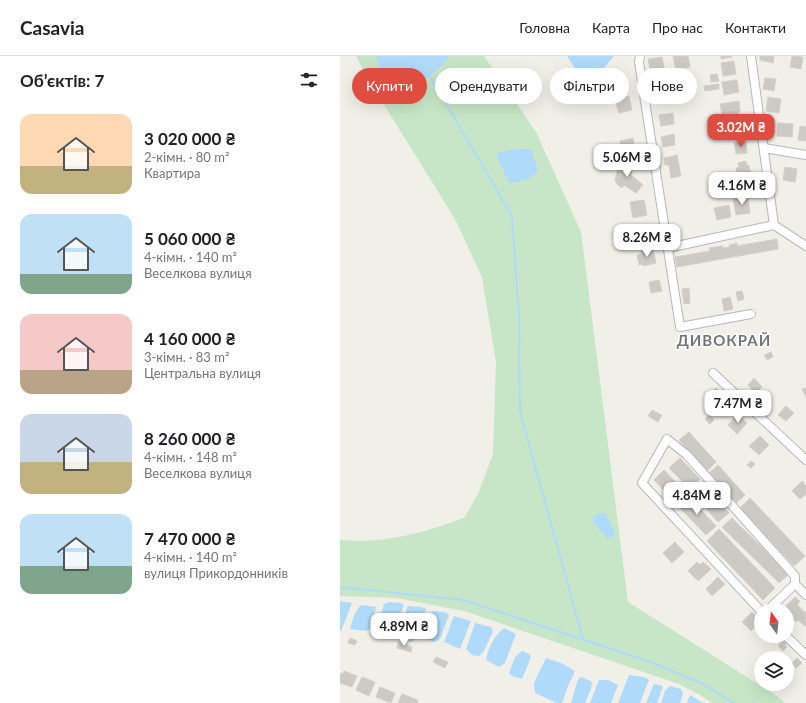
<!DOCTYPE html>
<html lang="uk">
<head>
<meta charset="utf-8">
<style>
  :root { --surface:#fff; --page:#f2f2f2; --text:#202124; --muted:#757577; --line:#e0e0e0; --accent:#df4c40 }
  body { margin:0; font-family:Lato,sans-serif; background:var(--page); color:var(--text); height:100vh; display:flex; flex-direction:column; font-size:15px; white-space:nowrap }
  * { box-sizing:border-box; margin:0 }
  p { font-size:13px; color:var(--muted) }
  .icon { flex:none; width:22px; height:22px; fill:none; stroke:currentColor; stroke-width:2; stroke-linecap:round; stroke-linejoin:round }
  .map { position:relative; flex:1; overflow:hidden }
  .sheet { display:flex; flex-direction:column; background:var(--surface); width:340px }
  .sheet>* { flex:none }
  .guide { position:absolute; left:12px; top:12px; width:380px; height:36px; display:flex; gap:8px }
  .needle { width:26px; rotate:345deg }
  .controls { position:absolute; left:414px; top:547px; display:grid; gap:8px }
  .controls a { display:grid; place-items:center; width:40px; height:40px; border-radius:50%; background:var(--surface); box-shadow:0 4px 16px #0002; font-size:20px }
  .price { position:absolute; translate:-50% -34px; padding:0 9px; border-radius:8px; background:#fff; color:#222; font-size:13px; line-height:26px; filter:drop-shadow(0 1px 2px #0008) }
  .price::after { content:''; position:absolute; left:50%; top:24px; width:12px; height:9px; margin-left:-6px; background:inherit; clip-path:polygon(0 0,100% 0,50% 100%) }
  .price.selected { background:var(--accent); color:#fff }
  ul { padding:0; list-style:none }
  li { display:flex; align-items:center; gap:12px; height:100px; padding:0 20px }
  li span { display:grid; place-items:center; flex:none; width:112px; height:80px; border-radius:12px; color:#555 }
  li>.icon { margin-inline-start:auto }
  span .icon { width:48px; height:48px; fill:#fffc; stroke-width:1 }
  li b { font-size:17px }
  h2 { display:flex; justify-content:space-between; align-items:center; height:48px; padding:0 20px; font-size:17px }
  .chip { padding:0 14px; border-radius:18px; background:var(--surface); box-shadow:0 4px 16px #0002; font-size:14px; line-height:36px }
  .chip.selected { background:var(--accent); color:#fff }
  header { display:flex; align-items:center; gap:24px; box-sizing:border-box; height:56px; padding:0 20px; background:var(--surface); border-bottom:1px solid var(--line) }
  header strong { font-size:19px }
  nav { display:flex; gap:22px; margin-inline-start:auto; font-size:14px }
  main { display:flex; flex:1; min-height:0 }
  .map>svg:first-child { display:block }
</style>
</head>
<body>
<header>
<strong>Casavia</strong>
<nav><a>Головна</a><a>Карта</a><a>Про нас</a><a>Контакти</a></nav>
</header>
<main>
<section class="sheet">
<h2>Об’єктів: 7<svg class="icon" aria-label="filters" viewBox="0 0 24 24"><path d="M4 7h16M4 17h16"/><circle cx="9" cy="7" r="2"/><circle cx="15" cy="17" r="2"/></svg></h2>
<ul>
<li><span style="background:linear-gradient(#ffd9b3 65%,#c2b280 0)"><svg class="icon" aria-label="home" viewBox="0 0 24 24"><path d="M3 11l9-7 9 7M6 9v11h12V9"/></svg></span><div><b>3 020 000 ₴</b><p>2-кімн. · 80 m²</p><p>Квартира</p></div></li>
<li><span style="background:linear-gradient(#bfe0f5 75%,#7fa58c 0)"><svg class="icon" aria-label="home" viewBox="0 0 24 24"><path d="M3 11l9-7 9 7M6 9v11h12V9"/></svg></span><div><b>5 060 000 ₴</b><p>4-кімн. · 140 m²</p><p>Веселкова вулиця</p></div></li>
<li><span style="background:linear-gradient(#f6c9c9 70%,#b9a48a 0)"><svg class="icon" aria-label="home" viewBox="0 0 24 24"><path d="M3 11l9-7 9 7M6 9v11h12V9"/></svg></span><div><b>4 160 000 ₴</b><p>3-кімн. · 83 m²</p><p>Центральна вулиця</p></div></li>
<li><span style="background:linear-gradient(#c9d6e8 60%,#c2b280 0)"><svg class="icon" aria-label="home" viewBox="0 0 24 24"><path d="M3 11l9-7 9 7M6 9v11h12V9"/></svg></span><div><b>8 260 000 ₴</b><p>4-кімн. · 148 m²</p><p>Веселкова вулиця</p></div></li>
<li><span style="background:linear-gradient(#bfe0f5 65%,#7fa58c 0)"><svg class="icon" aria-label="home" viewBox="0 0 24 24"><path d="M3 11l9-7 9 7M6 9v11h12V9"/></svg></span><div><b>7 470 000 ₴</b><p>4-кімн. · 140 m²</p><p>вулиця Прикордонників</p></div></li>
</ul>
</section>
<div class="map">
<svg width="466" height="647" viewBox="0 0 466 647">
  <rect width="100%" height="100%" fill="#f0efe8"/>
  <path fill="#c7e6c7" d="M 16,0 L 144,0 L 196,76 L 241,176 L 288,546 L 437,640 L 445,647 L 372,647 L 360,639 L 339,628 L 124,555 L 57,542 L 0,540 L 0,484 C 46,488 82,477 124,462 L 138,438 L 153,398 L 156,306 L 142,221 L 115,163 L 33,31 Z"/>
  <path fill="#afdafa" d="M 35,0 L 109,0 C 101,14 72,32 58,42 L 43,18 Z
    M 227,0 L 274,0 C 266,10 258,19 248,26 L 234,11 Z
    M 176,93 L 191,93 L 198,114 C 193,124 179,126 169,127 L 158,103 L 157,97 Z
    M 260,457 L 265,457 L 276,478 L 267,483 L 256,469 L 254,468 L 253,461 Z
    M 0,545 L 12,547 L 1,575 L 0,575 Z
    M 49,546 L 61,547 L 64,549 L 53,577 L 37,573 L 44,548 Z
    M 21,549 L 36,551 L 30,573 L 26,575 L 10,573 C 12,565 15,555 21,549 Z
    M 68,550 L 82,551 L 86,553 L 76,582 L 72,586 L 57,581 Z
    M 93,555 L 105,556 L 109,559 L 100,583 L 95,586 L 83,582 L 82,579 L 89,559 Z
    M 114,560 L 131,565 L 120,593 L 104,586 Z
    M 135,567 L 151,571 L 153,575 L 144,595 L 139,600 L 132,599 L 126,593 Z
    M 164,572 L 176,578 L 165,607 L 159,611 L 146,604 C 148,592 154,580 164,572 Z
    M 182,595 L 189,598 L 191,601 L 182,623 L 172,620 L 169,617 L 175,601 Z
    M 206,602 L 221,607 L 235,615 L 228,630 L 222,647 L 217,647 L 195,637 L 194,627 Z
    M 289,619 L 305,621 L 309,624 L 300,647 L 278,647 Z
    M 240,621 L 244,622 L 252,626 L 251,633 L 245,647 L 231,647 L 237,626 Z
    M 259,624 L 268,624 L 278,629 L 271,647 L 250,647 Z
    M 314,628 L 323,630 L 317,647 L 306,647 Z
    M 330,630 L 341,633 L 343,638 L 340,647 L 321,647 L 325,635 Z
    M 350,639 L 363,647 L 347,647 Z"/>
  <g fill="none" stroke-linecap="round" stroke-linejoin="round">
    <path stroke="#afdafa" stroke-width="2" d="M 88,17 L 172,160 L 179,263 L 180,356 L 243,583
      M 0,531 L 123,544 L 311,606 L 363,628 L 394,647"/>
  </g>
  <path fill="#cccac5" stroke="#d5d0c7" d="M 333,0 L 348,0 L 350,11 L 336,14 Z
    M 381,0 L 392,0 L 392,1 L 381,3 Z
    M 420,0 L 434,0 L 433,7 L 420,4 Z
    M 452,0 L 463,1 L 461,13 L 450,11 Z
    M 322,1 L 325,16 L 311,18 L 308,3 Z
    M 394,5 L 396,18 L 383,20 L 381,7 Z
    M 377,18 L 379,25 L 371,26 L 370,19 Z
    M 425,22 L 436,23 L 434,35 L 423,33 Z
    M 331,24 L 333,41 L 321,43 L 318,26 Z
    M 397,24 L 399,36 L 384,39 L 382,26 Z
    M 379,28 L 379,33 L 365,35 L 364,30 Z
    M 289,40 L 292,54 L 279,57 L 275,44 Z
    M 428,41 L 441,43 L 439,57 L 426,55 Z
    M 399,45 L 400,56 L 398,56 L 398,61 L 386,62 L 384,58 L 382,59 L 380,48 Z
    M 333,57 L 334,68 L 321,70 L 319,59 Z
    M 404,65 L 405,73 L 401,74 L 401,77 L 390,79 L 388,68 Z
    M 438,67 L 453,68 L 452,81 L 437,80 Z
    M 460,70 L 466,71 L 466,85 L 458,84 Z
    M 334,78 L 335,89 L 323,91 L 321,81 Z
    M 293,82 L 295,95 L 283,97 L 280,85 Z
    M 406,86 L 407,97 L 396,98 L 394,87 Z
    M 337,99 L 341,120 L 331,122 L 329,109 L 325,109 L 324,102 Z
    M 287,105 L 289,112 L 292,115 L 291,119 L 303,129 L 296,137 L 284,129 L 282,132 L 277,128 L 275,124 L 277,115 L 280,114 L 278,107 Z
    M 406,105 L 407,110 L 409,109 L 411,121 L 398,124 L 396,112 L 399,111 L 398,107 Z
    M 445,111 L 457,113 L 455,126 L 443,124 Z
    M 408,141 L 410,157 L 396,159 L 393,143 Z
    M 304,144 L 307,159 L 293,162 L 290,146 Z
    M 389,149 L 391,161 L 377,164 L 374,152 Z
    M 310,172 L 313,186 L 299,188 L 297,174 Z
    M 437,183 L 438,193 L 337,211 L 335,201 L 370,195 L 369,192 L 383,190 L 383,192 L 390,191 L 389,189 L 397,187 L 397,190 Z
    M 313,193 L 316,207 L 303,210 L 302,208 L 299,209 L 297,199 L 302,198 L 301,195 Z
    M 319,224 L 322,235 L 311,237 L 309,226 Z
    M 349,232 L 350,247 L 344,248 L 342,233 Z
    M 402,235 L 404,243 L 398,245 L 396,236 Z
    M 390,241 L 393,253 L 384,255 L 382,243 Z
    M 431,296 L 433,301 L 427,304 L 424,299 Z
    M 414,322 L 422,331 L 415,337 L 408,329 Z
    M 376,332 L 387,343 L 378,353 L 367,342 Z
    M 466,332 L 466,341 L 462,333 Z
    M 426,346 L 428,350 L 423,354 L 419,350 Z
    M 446,350 L 454,357 L 446,365 L 438,359 Z
    M 312,354 L 322,359 L 318,366 L 308,360 Z
    M 398,358 L 407,367 L 397,378 L 388,369 Z
    M 369,359 L 374,364 L 370,368 L 365,363 Z
    M 349,376 L 376,406 L 367,415 L 339,384 Z
    M 420,380 L 429,389 L 419,399 L 409,390 Z
    M 340,402 L 360,423 L 349,432 L 329,412 Z
    M 411,405 L 415,408 L 411,412 L 407,409 Z
    M 378,409 L 405,439 L 396,447 L 369,417 Z
    M 324,414 L 345,436 L 335,446 L 314,424 Z
    M 462,425 L 466,430 L 466,438 L 460,443 L 452,435 Z
    M 362,426 L 389,457 L 378,466 L 351,435 Z
    M 348,440 L 376,470 L 366,479 L 338,450 Z
    M 410,442 L 465,500 L 454,510 L 400,452 Z
    M 392,462 L 449,518 L 439,527 L 382,471 Z
    M 379,473 L 435,532 L 423,544 L 367,485 Z
    M 335,486 L 344,496 L 332,507 L 323,497 Z
    M 357,506 L 360,509 L 363,506 L 371,513 L 358,525 L 348,515 Z
    M 378,521 L 385,528 L 372,540 L 366,533 Z
    M 455,541 L 460,545 L 457,549 L 466,557 L 466,571 L 458,564 L 456,566 L 452,562 L 454,560 L 445,551 Z
    M 412,556 L 415,559 L 416,557 L 421,562 L 421,565 L 411,575 L 402,566 Z
    M 10,582 L 17,585 L 15,589 L 8,587 Z
    M 443,584 L 446,588 L 445,589 L 447,591 L 443,595 L 438,590 Z
    M 58,586 L 72,591 L 71,596 L 57,592 Z
    M 96,601 L 108,606 L 105,612 L 93,606 Z
    M 457,602 L 462,607 L 456,612 L 452,607 Z
    M 4,615 L 17,620 L 12,631 L 0,627 L 0,617 L 3,618 Z
    M 22,621 L 35,626 L 29,640 L 16,634 Z
    M 40,631 L 55,637 L 51,647 L 36,641 Z
    M 62,638 L 78,644 L 77,647 L 58,647 Z"/>
  <g fill="none" stroke-linecap="round" stroke-linejoin="round">
    <g stroke="#b5b8bc" stroke-width="10">
      <path id="minor" d="M 300,0 L 299,6 L 340,271 L 411,258
        M 411,0 L 434,169
        M 424,92 L 466,99
        M 328,192 L 434,169 L 466,190
        M 373,317 L 466,404
        M 428,554 L 455,528
        M 421,555 L 302,427 L 327,383 L 347,399 L 455,520 L 455,528 L 466,539
        M 446,580 L 466,599"/>
    </g>
    <use href="#minor" stroke="#fff" stroke-width="8"/>
  </g>
  <g text-anchor="middle" dominant-baseline="central" stroke-width="3" stroke-linejoin="round" paint-order="stroke">
    <g font-size="15" font-weight="bold" letter-spacing="1" fill="#717579" stroke="#fff">
      <text x="384" y="284">ДИВОКРАЙ</text>
    </g>
  </g>
</svg>
<div class="controls">
<a><svg class="needle" viewBox="-14 -14 28 28"><path d="M0-13l5 13h-10z" fill="#e53935"/><path d="M0 13l5-13h-10z" fill="#757577"/></svg></a>
<a><svg class="icon" aria-label="layers" viewBox="0 0 24 24"><path d="M12 4l9 5-9 5-9-5zM3 14l9 5 9-5"/></svg></a>
</div>
<b class="price selected" style="left:401px;top:92px">3.02M ₴</b>
<b class="price" style="left:287px;top:122px">5.06M ₴</b>
<b class="price" style="left:402px;top:150px">4.16M ₴</b>
<b class="price" style="left:307px;top:202px">8.26M ₴</b>
<b class="price" style="left:398px;top:368px">7.47M ₴</b>
<b class="price" style="left:357px;top:460px">4.84M ₴</b>
<b class="price" style="left:64px;top:591px">4.89M ₴</b>
<div class="guide">
<a class="chip selected">Купити</a>
<a class="chip">Орендувати</a>
<a class="chip">Фільтри</a>
<a class="chip">Нове</a>
</div>
</div>
</main>
</body>
</html>
